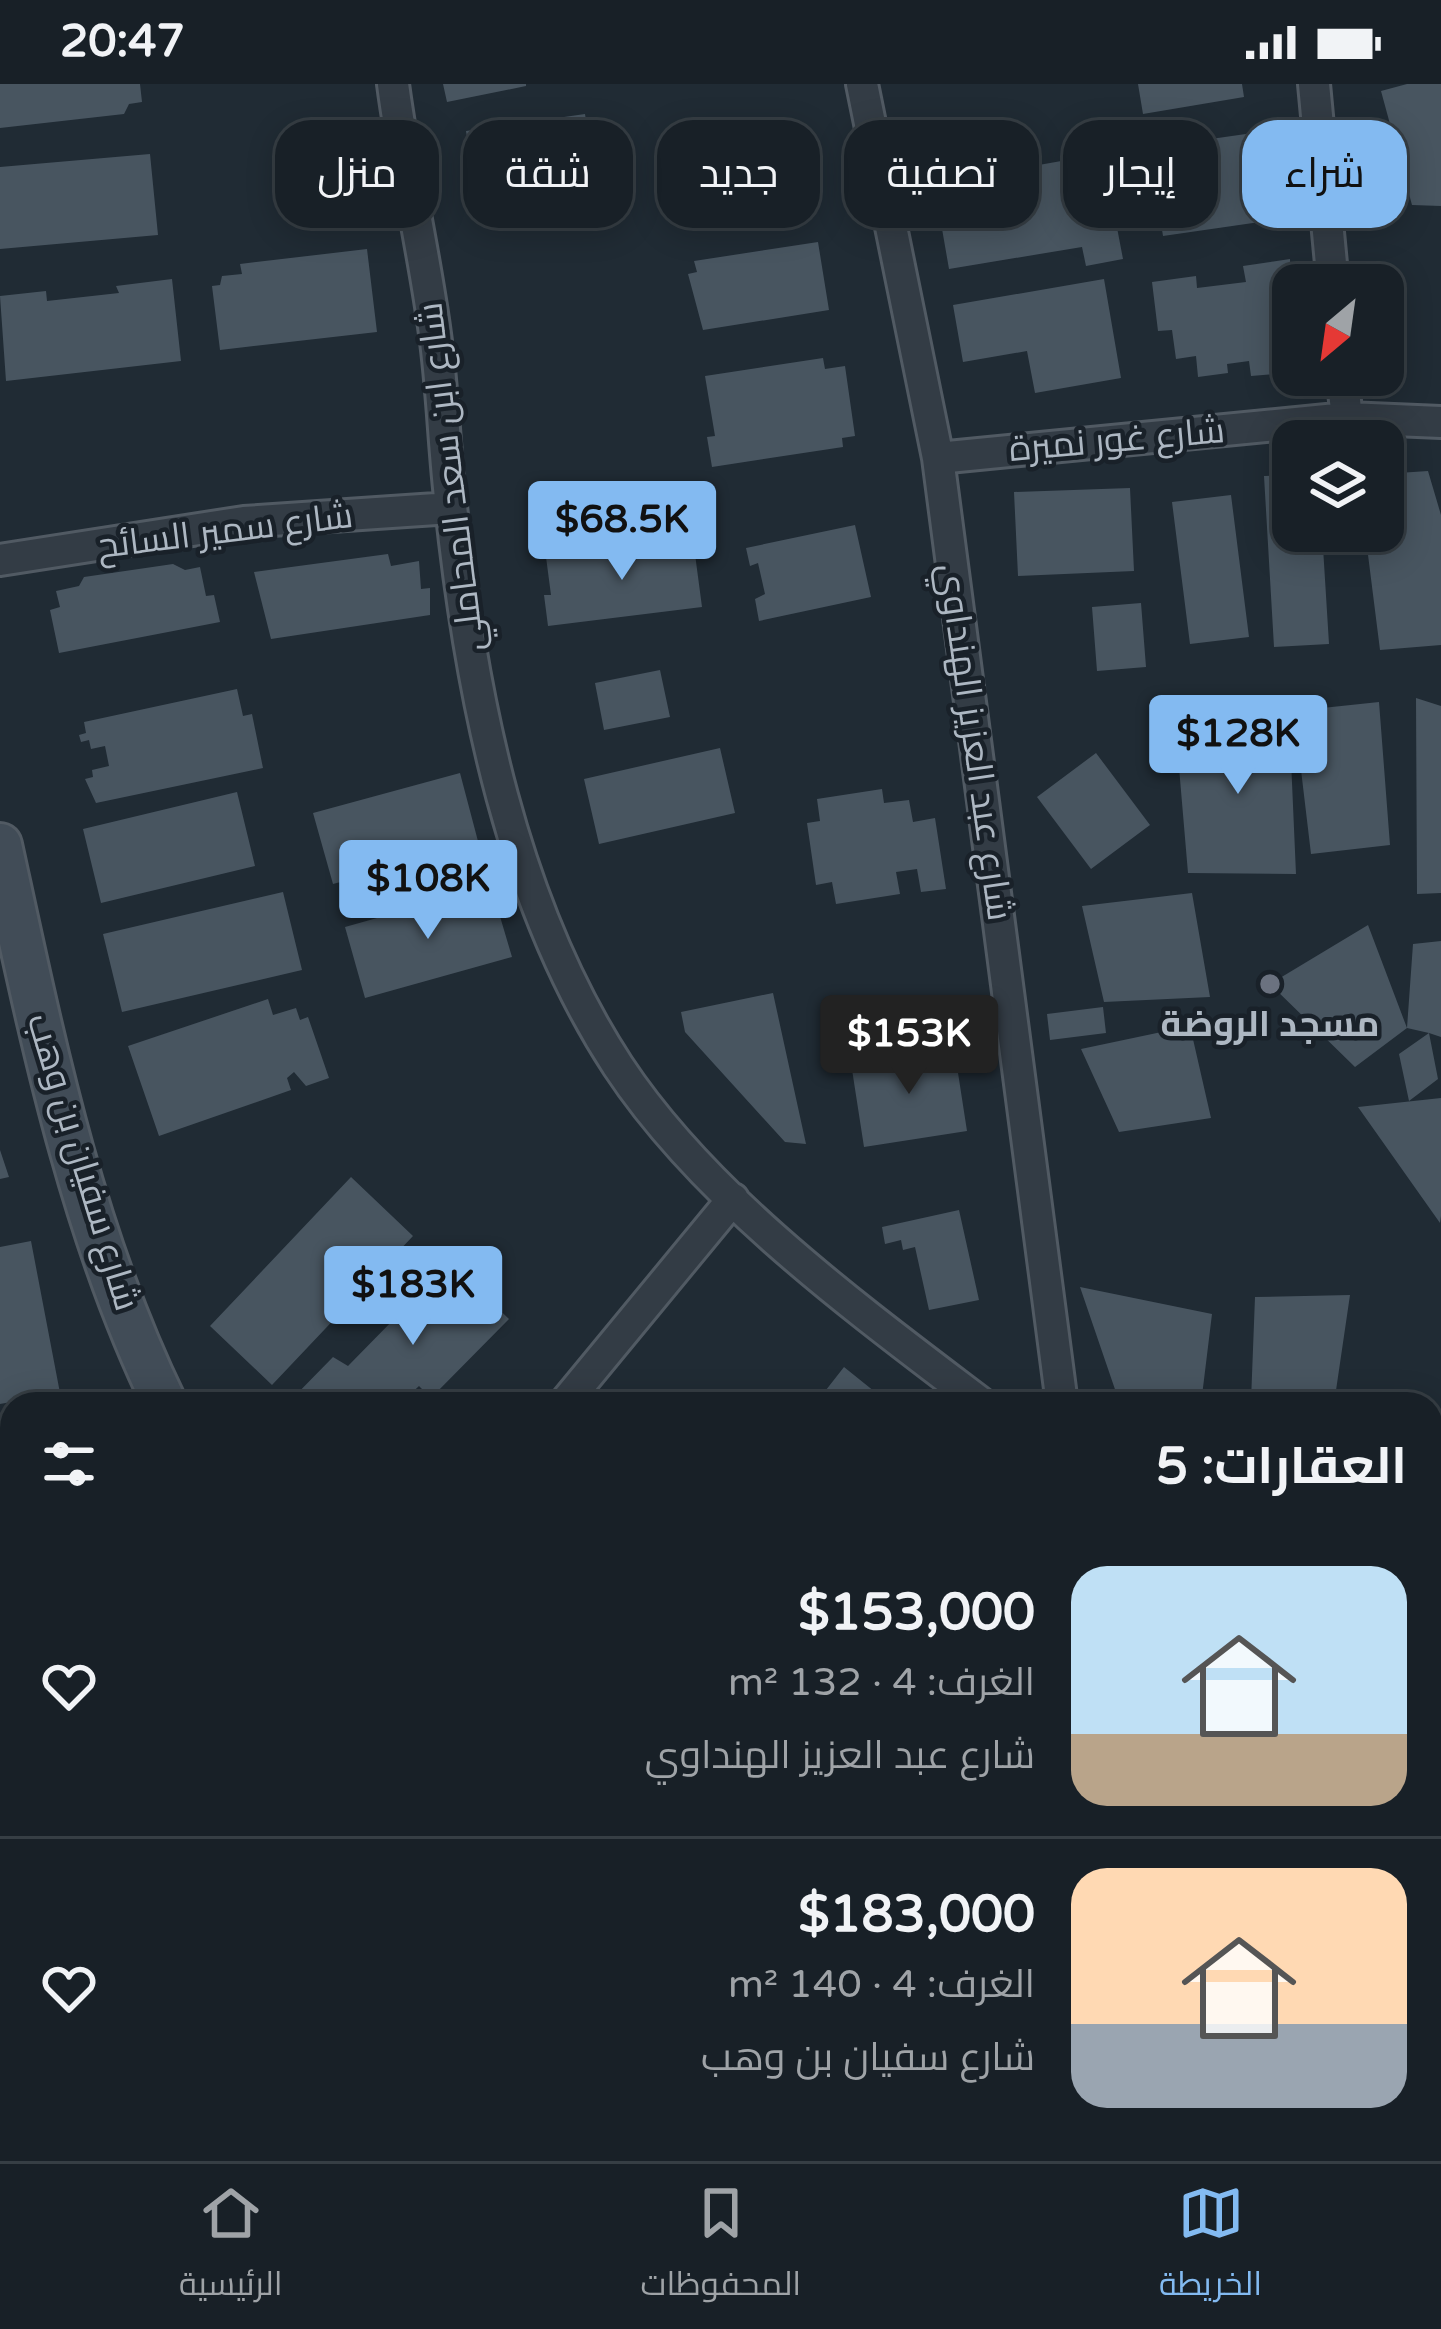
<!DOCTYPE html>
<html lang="ar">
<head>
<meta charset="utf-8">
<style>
  :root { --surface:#182027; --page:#21282f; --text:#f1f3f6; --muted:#9fa3a7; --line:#363e44; --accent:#83baf1 }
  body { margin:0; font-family:"Varela Round",Cairo,sans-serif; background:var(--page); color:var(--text); direction:rtl; height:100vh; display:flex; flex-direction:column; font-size:45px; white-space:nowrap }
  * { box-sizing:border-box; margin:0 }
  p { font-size:39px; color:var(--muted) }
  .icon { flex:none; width:66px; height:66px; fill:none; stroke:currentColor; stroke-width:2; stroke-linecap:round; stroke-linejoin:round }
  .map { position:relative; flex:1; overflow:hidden; direction:ltr }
  .sheet { position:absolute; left:0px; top:1308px; width:1443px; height:771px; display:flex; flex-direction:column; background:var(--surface); border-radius:36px 36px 0 0; box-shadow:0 6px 30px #0003,0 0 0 3px var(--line); direction:rtl }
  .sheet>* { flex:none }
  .top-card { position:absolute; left:36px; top:36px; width:1371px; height:108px; direction:rtl; display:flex; gap:24px }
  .needle { width:78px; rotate:209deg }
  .fabs { position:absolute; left:1272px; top:180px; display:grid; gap:24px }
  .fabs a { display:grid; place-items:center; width:132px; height:132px; border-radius:24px; background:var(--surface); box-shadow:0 6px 30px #0003,0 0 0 3px var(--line); font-size:60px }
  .price { position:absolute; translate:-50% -102px; padding:0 27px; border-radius:12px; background:var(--accent); color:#111; font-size:39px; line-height:78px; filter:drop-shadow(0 3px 6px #0008) }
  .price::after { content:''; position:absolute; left:50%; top:72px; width:36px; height:27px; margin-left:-18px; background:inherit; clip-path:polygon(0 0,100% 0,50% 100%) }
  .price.current { background:#222; color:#fff }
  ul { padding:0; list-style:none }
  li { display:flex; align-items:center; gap:36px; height:300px; padding:0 36px }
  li+li { border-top:3px solid var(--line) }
  li span { display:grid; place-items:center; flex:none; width:336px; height:240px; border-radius:36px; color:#555 }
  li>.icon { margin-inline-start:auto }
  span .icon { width:144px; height:144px; fill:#fffc; stroke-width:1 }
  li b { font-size:51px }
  h2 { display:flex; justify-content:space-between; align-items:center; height:144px; padding:0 36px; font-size:51px }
  .chip { padding:0 42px; border-radius:36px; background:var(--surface); box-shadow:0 6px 30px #0003,0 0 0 3px var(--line); font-size:42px; line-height:108px }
  .chip.current { background:var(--accent); color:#111 }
  .status { display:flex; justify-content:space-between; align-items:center; height:84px; padding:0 60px; background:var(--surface); direction:ltr }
  .status svg { height:33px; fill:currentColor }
  .tabs { display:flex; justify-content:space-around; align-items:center; height:168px; border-top:3px solid var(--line); background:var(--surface); font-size:33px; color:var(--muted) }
  .tabs a { display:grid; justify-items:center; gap:6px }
  .tabs .current { color:var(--accent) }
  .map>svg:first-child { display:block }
</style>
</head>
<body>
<div class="status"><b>20:47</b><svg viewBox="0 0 49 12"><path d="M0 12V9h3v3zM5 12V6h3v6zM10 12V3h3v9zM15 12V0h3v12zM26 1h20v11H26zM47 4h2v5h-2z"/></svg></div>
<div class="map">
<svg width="1441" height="2077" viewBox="0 0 1441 2077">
  <rect width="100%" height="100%" fill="#202b34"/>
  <path fill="#485560" d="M 0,0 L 140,0 L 142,18 L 129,20 L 124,30 L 0,44 Z
    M 443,0 L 526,0 L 526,2 L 447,18 Z
    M 1138,0 L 1242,0 L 1244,13 L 1143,30 Z
    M 1407,0 L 1441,0 L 1441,122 L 1412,121 L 1381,7 Z
    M 585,30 L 598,111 L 479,129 L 466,47 Z
    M 796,45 L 804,103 L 698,116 L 666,61 Z
    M 1281,45 L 1294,133 L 1163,152 L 1159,127 L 1150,128 L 1141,65 Z
    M 1118,67 L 1126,109 L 1111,112 L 1123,175 L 1086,182 L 1082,163 L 949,185 L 941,139 L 923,143 L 915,103 Z
    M 150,70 L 158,151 L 0,165 L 0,83 Z
    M 818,158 L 829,226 L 703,246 L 688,190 L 697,188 L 694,177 Z
    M 367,165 L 377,248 L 220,266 L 212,202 L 220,201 L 222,192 L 242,190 L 240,180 Z
    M 1290,175 L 1293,257 L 1282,259 L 1285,289 L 1251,292 L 1249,277 L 1227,280 L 1228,289 L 1198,293 L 1196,272 L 1176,275 L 1172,246 L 1158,247 L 1152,198 L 1196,192 L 1197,204 L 1246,198 L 1243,182 Z
    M 172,195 L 181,277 L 6,297 L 0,212 L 46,207 L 47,217 L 119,209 L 116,202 Z
    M 1104,195 L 1121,294 L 1035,309 L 1027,267 L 963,278 L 953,221 Z
    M 823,274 L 825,285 L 845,282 L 855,352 L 842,354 L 843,363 L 712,383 L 707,353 L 715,352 L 705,292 Z
    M 1428,387 L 1441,431 L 1441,561 L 1380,566 L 1365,447 L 1383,447 L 1383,390 Z
    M 1293,391 L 1293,447 L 1322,447 L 1329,560 L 1274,563 L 1264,392 Z
    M 1130,404 L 1134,487 L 1018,492 L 1014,408 Z
    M 1231,411 L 1249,553 L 1190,560 L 1172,418 Z
    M 855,441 L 871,513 L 759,537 L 755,515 L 765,510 L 758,479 L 750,482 L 746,464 Z
    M 693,455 L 702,523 L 548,542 L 544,511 L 551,511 L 546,473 Z
    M 388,470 L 391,482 L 419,477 L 421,505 L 430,504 L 430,531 L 271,555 L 254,488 Z
    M 173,480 L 185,486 L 200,483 L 206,512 L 214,511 L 220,538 L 59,569 L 50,526 L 60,523 L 56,507 L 79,502 L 84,493 Z
    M 1141,519 L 1146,583 L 1097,587 L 1092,523 Z
    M 660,586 L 670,633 L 604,646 L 595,599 Z
    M 237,605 L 243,632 L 252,630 L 263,684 L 96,719 L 85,695 L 93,693 L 92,686 L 109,682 L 105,662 L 91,665 L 89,656 L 81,658 L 79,651 L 86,649 L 84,638 Z
    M 1416,614 L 1441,622 L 1441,809 L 1417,810 Z
    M 1379,618 L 1390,761 L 1311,770 L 1294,627 Z
    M 1289,630 L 1296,790 L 1188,789 L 1176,648 Z
    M 720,664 L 735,729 L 599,760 L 584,695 Z
    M 1096,669 L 1150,741 L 1091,785 L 1037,713 Z
    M 460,689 L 479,761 L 333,800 L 313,729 Z
    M 882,705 L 884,719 L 909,716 L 913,738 L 935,734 L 946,805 L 921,808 L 917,785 L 896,788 L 900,810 L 836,820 L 832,798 L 816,801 L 807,739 L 820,737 L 817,715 Z
    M 237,708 L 255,782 L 101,819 L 83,745 Z
    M 491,802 L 512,873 L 365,914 L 345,843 Z
    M 283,808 L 302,886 L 122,928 L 103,850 Z
    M 1192,809 L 1210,913 L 1104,918 L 1082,822 Z
    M 1368,841 L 1407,944 L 1355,983 L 1270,900 Z
    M 1441,857 L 1441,953 L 1429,949 L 1438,995 L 1409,1017 L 1399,970 L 1429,949 L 1407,944 L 1413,860 Z
    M 773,909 L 806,1060 L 785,1058 L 685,948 L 681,928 Z
    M 268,915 L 273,931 L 296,924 L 300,936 L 308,933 L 329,994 L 306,1002 L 294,988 L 287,994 L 291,1006 L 159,1052 L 128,962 Z
    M 1103,923 L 1106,949 L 1050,956 L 1047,930 Z
    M 1190,942 L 1211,1034 L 1119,1048 L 1081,965 Z
    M 954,963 L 967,1047 L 864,1063 L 851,979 Z
    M 1441,1014 L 1441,1132 L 1440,1139 L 1358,1023 Z
    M 0,1066 L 9,1093 L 0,1095 Z
    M 351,1093 L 413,1152 L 272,1301 L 210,1242 Z
    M 959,1126 L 979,1216 L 929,1226 L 915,1163 L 903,1166 L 901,1156 L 885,1160 L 882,1143 Z
    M 31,1157 L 60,1309 L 0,1320 L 0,1163 Z
    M 450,1178 L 509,1235 L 431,1314 L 419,1302 L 400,1320 L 287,1320 L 333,1273 L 348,1282 Z
    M 1080,1203 L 1212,1230 L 1201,1320 L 1120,1320 Z
    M 1350,1211 L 1334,1320 L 1251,1317 L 1255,1213 Z
    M 844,1283 L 890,1320 L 815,1320 Z
    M 1431,1754 L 1441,1755 L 1441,1857 L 1431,1855 Z
    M 1431,1878 L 1441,1880 L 1441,2034 L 1431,2032 Z
    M 0,1921 L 12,1949 L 12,1955 L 0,1959 Z
    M 1431,2053 L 1441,2055 L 1441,2077 L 1331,2077 L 1332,2067 L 1431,2067 Z
    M 18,2067 L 45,2067 L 49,2077 L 0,2077 Z
    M 608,2067 L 682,2067 L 682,2077 L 635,2077 L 635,2072 L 608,2071 Z
    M 760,2067 L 808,2067 L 801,2077 L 775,2077 Z
    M 416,2070 L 446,2074 L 445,2077 L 415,2077 Z"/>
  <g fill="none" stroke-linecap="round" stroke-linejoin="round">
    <g stroke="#515a63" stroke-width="36">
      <path id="street" d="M 393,0 C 404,84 424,166 435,250 C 443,307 444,365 451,422 C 471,612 512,820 618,982 C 705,1114 857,1225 982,1320
        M 862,0 L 938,374 L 1062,1320
        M 1314,0 L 1333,201
        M 1342,291 L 1347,334
        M 938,374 L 1347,334 L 1441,338
        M 0,476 L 244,438 L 451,424
        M 564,1320 L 733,1115
        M 1431,1410 L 1441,1369
        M 0,1751 L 12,1746
        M 545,2067 L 548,2077
        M 1286,2077 L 1289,2067"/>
    </g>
    <g stroke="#515a63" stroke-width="48">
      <path id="secondary" d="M 0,761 C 41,949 80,1146 165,1320
        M 1086,2067 L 1101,2077"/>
    </g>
    <use href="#street" stroke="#333c45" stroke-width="30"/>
    <use href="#secondary" stroke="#414c57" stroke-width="42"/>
  </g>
  <circle fill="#6b7280" stroke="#192129" stroke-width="4.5" cx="1270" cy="900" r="12"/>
  <g text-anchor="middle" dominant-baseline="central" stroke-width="9" stroke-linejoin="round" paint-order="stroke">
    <g font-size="36" fill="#adb7c2" stroke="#192129">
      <text transform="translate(1117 356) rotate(-5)">شارع غور نميرة</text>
      <text transform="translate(451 393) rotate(-97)">شارع ابن سعد المحاملي</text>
      <text transform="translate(225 447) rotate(-7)">شارع سمير السائح</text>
      <text transform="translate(975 658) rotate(82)">شارع عبد العزيز الهنداوي</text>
      <text transform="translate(83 1078) rotate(73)">شارع سفيان بن وهب</text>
    </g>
    <g font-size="36" font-weight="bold" fill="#adb7c2" stroke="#192129">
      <text x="1270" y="940">مسجد الروضة</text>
    </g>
  </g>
</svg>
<div class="fabs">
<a><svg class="needle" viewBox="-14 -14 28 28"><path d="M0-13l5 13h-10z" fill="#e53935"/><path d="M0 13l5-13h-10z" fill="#9fa3a7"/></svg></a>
<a><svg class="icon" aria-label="layers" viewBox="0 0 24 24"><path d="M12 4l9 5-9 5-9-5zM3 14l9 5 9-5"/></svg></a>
</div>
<b class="price" style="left:622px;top:499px">$68.5K</b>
<b class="price" style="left:1238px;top:713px">$128K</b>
<b class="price" style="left:428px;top:858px">$108K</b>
<b class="price current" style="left:909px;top:1013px">$153K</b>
<b class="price" style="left:413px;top:1264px">$183K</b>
<div class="top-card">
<a class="chip current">شراء</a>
<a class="chip">إيجار</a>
<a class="chip">تصفية</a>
<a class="chip">جديد</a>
<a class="chip">شقة</a>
<a class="chip">منزل</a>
</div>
<section class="sheet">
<h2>العقارات: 5<svg class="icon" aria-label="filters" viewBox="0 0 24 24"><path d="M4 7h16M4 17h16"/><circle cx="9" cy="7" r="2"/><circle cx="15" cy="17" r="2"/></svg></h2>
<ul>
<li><span style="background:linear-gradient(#bfe0f5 70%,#b9a48a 0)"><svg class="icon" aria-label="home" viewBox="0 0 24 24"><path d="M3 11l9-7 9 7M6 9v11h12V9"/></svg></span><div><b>$153,000</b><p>الغرف: 4 · 132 m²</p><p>شارع عبد العزيز الهنداوي</p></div><svg class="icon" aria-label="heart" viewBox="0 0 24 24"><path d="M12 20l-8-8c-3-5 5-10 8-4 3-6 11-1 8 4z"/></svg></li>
<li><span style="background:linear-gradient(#ffd9b3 65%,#9aa5b1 0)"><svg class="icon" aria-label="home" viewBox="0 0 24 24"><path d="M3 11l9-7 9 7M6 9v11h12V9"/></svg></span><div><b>$183,000</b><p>الغرف: 4 · 140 m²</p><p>شارع سفيان بن وهب</p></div><svg class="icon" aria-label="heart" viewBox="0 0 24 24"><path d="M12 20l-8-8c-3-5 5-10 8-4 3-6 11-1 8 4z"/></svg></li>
</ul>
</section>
</div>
<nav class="tabs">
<a class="current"><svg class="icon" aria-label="map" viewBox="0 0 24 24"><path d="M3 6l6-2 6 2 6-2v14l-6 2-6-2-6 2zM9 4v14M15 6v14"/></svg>الخريطة</a>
<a><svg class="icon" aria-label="saved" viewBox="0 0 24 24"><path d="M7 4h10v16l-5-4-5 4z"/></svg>المحفوظات</a>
<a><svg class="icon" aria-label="home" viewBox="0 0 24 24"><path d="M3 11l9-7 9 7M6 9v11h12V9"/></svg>الرئيسية</a>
</nav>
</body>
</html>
